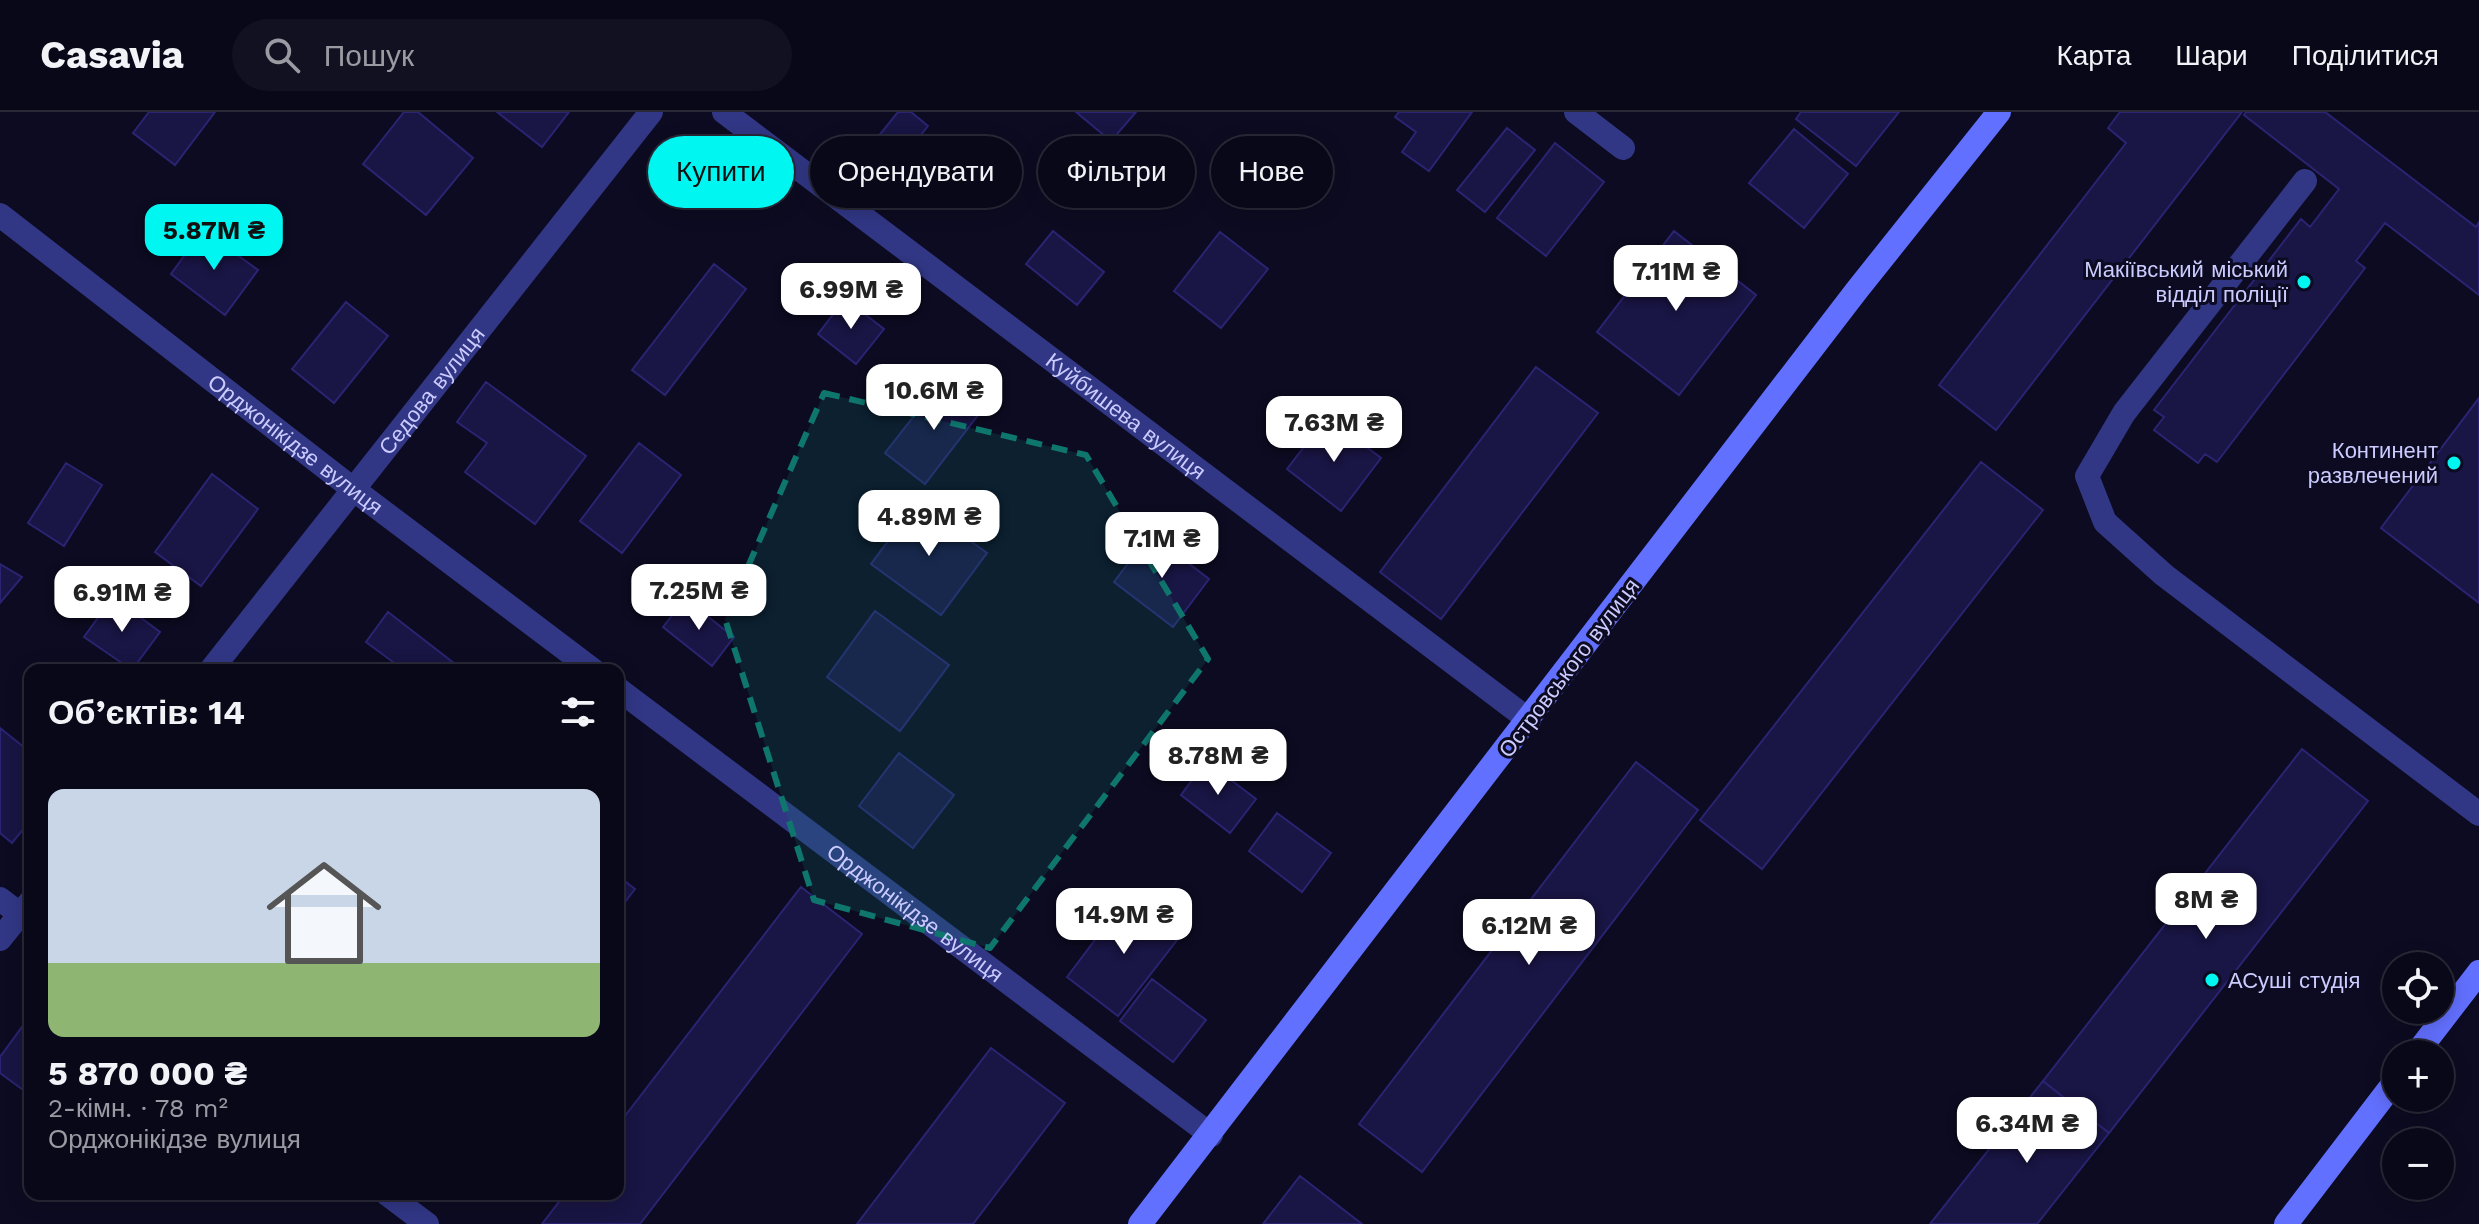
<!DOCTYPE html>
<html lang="uk">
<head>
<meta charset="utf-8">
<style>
  :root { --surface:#090819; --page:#121122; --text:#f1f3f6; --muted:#999aa2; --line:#292938; --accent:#00f6f1 }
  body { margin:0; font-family:"Work Sans",sans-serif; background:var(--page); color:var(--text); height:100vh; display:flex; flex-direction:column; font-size:30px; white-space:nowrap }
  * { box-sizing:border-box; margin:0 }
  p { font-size:26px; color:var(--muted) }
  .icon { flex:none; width:44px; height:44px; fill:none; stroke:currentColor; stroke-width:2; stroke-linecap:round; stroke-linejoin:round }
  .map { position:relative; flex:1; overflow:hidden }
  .drawer { position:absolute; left:24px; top:552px; width:600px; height:536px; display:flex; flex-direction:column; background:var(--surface); border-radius:16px; box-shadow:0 4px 20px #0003,0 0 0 2px var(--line) }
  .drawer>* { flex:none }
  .guide { position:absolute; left:648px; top:24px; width:760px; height:72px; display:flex; gap:16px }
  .controls { position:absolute; left:2382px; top:840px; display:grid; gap:16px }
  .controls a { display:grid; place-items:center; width:72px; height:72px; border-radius:50%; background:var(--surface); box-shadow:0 4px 20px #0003,0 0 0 2px var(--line); font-size:40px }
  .price { position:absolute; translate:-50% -68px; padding:0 18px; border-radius:16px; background:#fff; color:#222; font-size:26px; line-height:52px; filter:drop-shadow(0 2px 4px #0008) }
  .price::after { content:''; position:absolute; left:50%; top:48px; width:24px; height:18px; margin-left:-12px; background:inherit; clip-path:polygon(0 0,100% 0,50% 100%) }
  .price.on { background:var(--accent); color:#111 }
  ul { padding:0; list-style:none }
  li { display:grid; align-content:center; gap:16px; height:424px; padding:0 24px }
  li+li { border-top:2px solid var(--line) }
  li span { display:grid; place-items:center; height:248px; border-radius:16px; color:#555 }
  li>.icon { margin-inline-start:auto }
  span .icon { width:144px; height:144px; fill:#fffc; stroke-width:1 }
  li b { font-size:34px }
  h2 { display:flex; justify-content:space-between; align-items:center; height:96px; padding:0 24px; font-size:34px }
  .chip { padding:0 28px; border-radius:36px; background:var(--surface); box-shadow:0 4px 20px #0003,0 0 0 2px var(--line); font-size:28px; line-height:72px }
  .chip.on { background:var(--accent); color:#111 }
  header { display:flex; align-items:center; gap:48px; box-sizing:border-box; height:112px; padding:0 40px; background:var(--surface); border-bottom:2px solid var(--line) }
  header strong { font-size:38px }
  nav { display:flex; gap:44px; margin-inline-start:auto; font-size:28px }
  .search { width:560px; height:72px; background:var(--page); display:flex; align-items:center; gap:20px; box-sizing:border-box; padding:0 28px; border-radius:44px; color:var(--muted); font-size:30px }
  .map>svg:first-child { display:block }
</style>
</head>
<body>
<header>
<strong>Casavia</strong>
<div class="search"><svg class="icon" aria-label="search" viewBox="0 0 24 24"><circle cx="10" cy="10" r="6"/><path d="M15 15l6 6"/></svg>Пошук</div>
<nav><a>Карта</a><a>Шари</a><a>Поділитися</a></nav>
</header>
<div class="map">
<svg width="2479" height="1112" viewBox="0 0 2479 1112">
  <rect width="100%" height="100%" fill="#0c0b21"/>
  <path fill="#191544" stroke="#2a2472" stroke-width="2" d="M 149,0 L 215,0 L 175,53 L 133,21 Z
    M 404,0 L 418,0 L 473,46 L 426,103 L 363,52 Z
    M 497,0 L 569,0 L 542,35 Z
    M 898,0 L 911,0 L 928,14 L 897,53 L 872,32 Z
    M 1076,0 L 1136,0 L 1111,29 Z
    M 1399,0 L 1472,0 L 1429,59 L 1402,40 L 1416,20 L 1395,5 Z
    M 1801,0 L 1899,0 L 1856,54 L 1796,7 Z
    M 2120,0 L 2242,0 L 1996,318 L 1939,273 L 2126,31 L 2108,16 Z
    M 2246,0 L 2325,0 L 2476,115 L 2479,110 L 2479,183 L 2385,111 L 2356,149 L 2365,156 L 2217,350 L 2205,342 L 2198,351 L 2154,318 L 2164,305 L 2154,298 L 2301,107 L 2310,115 L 2339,77 L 2244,3 Z
    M 1507,16 L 1535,38 L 1485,100 L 1457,78 Z
    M 1794,17 L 1848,62 L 1804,116 L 1749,71 Z
    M 1555,31 L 1604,70 L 1546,144 L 1497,106 Z
    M 203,118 L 258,158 L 225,203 L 171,162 Z
    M 1053,119 L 1104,160 L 1077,193 L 1026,152 Z
    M 1674,119 L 1756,183 L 1679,283 L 1597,220 Z
    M 1220,120 L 1268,157 L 1221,216 L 1174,179 Z
    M 714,152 L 746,177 L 665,283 L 632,258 Z
    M 845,187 L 884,217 L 856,252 L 818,222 Z
    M 346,190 L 388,224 L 334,291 L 292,257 Z
    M 1536,255 L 1598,301 L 1441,507 L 1380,460 Z
    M 943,267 L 982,298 L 925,372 L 885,341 Z
    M 486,270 L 586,344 L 535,412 L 465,360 L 487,331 L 457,310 Z
    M 2479,286 L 2479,491 L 2381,416 Z
    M 1327,305 L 1381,346 L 1341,399 L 1287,357 Z
    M 639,331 L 681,363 L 622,441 L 580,409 Z
    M 1981,350 L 2043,398 L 1762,757 L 1700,708 Z
    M 66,351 L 102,373 L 64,434 L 28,411 Z
    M 212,362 L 258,397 L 201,474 L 155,440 Z
    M 917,390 L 987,441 L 941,503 L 871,452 Z
    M 1150,422 L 1209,467 L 1173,515 L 1114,470 Z
    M 0,452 L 22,465 L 0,491 Z
    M 113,485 L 160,520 L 132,558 L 84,525 Z
    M 685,487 L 734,525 L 712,554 L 663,515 Z
    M 875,499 L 949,553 L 900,619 L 827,565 Z
    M 388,500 L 459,555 L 457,558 L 394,558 L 397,553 L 366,530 Z
    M 0,616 L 30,640 L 30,709 L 12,731 L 0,721 Z
    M 2302,637 L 2368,689 L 2109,1021 L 2043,969 Z
    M 899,641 L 954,683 L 913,736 L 859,694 Z
    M 1206,649 L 1256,687 L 1230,721 L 1181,683 Z
    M 1636,650 L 1698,698 L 1422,1060 L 1359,1012 Z
    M 1277,701 L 1331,741 L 1302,780 L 1249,739 Z
    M 618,764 L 635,777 L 618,799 Z
    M 801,775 L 862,822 L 640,1112 L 542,1112 L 565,1082 L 618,1082 L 618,1013 Z
    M 1129,783 L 1181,823 L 1118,904 L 1067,865 Z
    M 1152,867 L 1206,908 L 1173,950 L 1120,909 Z
    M 30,904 L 30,983 L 0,961 L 0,945 Z
    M 991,936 L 1065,991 L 973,1112 L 857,1112 Z
    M 2043,969 L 2109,1021 L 2037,1112 L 1930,1112 Z
    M 1300,1064 L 1362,1112 L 1263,1112 Z"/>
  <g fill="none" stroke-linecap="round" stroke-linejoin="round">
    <g stroke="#313785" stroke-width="24">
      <path id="s1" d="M 724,0 L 1529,608"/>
      <path d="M 1576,0 L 1623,36"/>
      <path d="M 2305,69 L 2124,301 L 2087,364 L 2105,410 L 2164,463 L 2479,702"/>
      <path id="s2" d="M 0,103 L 353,377 L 593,558"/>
      <path id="s3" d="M 211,558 L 651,0"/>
      <path id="s4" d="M 618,577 L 1211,1023"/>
      <path d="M 0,787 L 30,810"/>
      <path d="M 0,827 L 30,790"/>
      <path d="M 387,1082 L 427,1112"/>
    </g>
    <path stroke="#6270ff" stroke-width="24" d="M 2416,942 L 2479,860
      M 1140,1112 L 1857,178 L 1999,0
      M 2286,1112 L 2396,968"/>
  </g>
  <path fill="#0f766e" fill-opacity="0.2" stroke="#0f766e" stroke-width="6" stroke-dasharray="16 10" stroke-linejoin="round" d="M 824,281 L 1086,343 L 1208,547 L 990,836 L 814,788 L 725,507 Z"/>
  <g fill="#00f6f1" stroke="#0c0b21" stroke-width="3">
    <circle cx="2304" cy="170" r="8"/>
    <circle cx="2454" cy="351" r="8"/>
    <circle cx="2212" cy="868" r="8"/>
  </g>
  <g text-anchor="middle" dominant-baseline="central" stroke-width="6" stroke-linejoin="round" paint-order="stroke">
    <g font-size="22" fill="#cbcbff" stroke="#0c0b21" text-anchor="end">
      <text x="2288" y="157">Макіївський міський<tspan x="2288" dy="25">відділ поліції</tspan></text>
      <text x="2438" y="338">Континент<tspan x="2438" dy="25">развлечений</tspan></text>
      <text x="2228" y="868" text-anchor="start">АСуші студія</text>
    </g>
    <g font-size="22" fill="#cbcbff" stroke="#0c0b21">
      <text stroke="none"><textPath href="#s3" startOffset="356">Седова вулиця</textPath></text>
      <text stroke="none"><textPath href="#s1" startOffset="504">Куйбишева вулиця</textPath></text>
      <text stroke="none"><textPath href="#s2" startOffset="374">Орджонікідзе вулиця</textPath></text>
      <text transform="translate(1569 556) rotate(-53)">Островського вулиця</text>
      <text stroke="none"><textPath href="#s4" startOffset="372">Орджонікідзе вулиця</textPath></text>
    </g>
  </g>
</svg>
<div class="controls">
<a><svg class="icon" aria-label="locate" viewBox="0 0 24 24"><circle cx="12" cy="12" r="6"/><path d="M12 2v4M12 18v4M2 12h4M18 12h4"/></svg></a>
<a>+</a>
<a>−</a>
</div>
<b class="price on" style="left:214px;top:160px">5.87M ₴</b>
<b class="price" style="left:1676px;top:201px">7.11M ₴</b>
<b class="price" style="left:851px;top:219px">6.99M ₴</b>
<b class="price" style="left:934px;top:320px">10.6M ₴</b>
<b class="price" style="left:1334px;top:352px">7.63M ₴</b>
<b class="price" style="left:929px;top:446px">4.89M ₴</b>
<b class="price" style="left:1162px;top:468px">7.1M ₴</b>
<b class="price" style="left:699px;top:520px">7.25M ₴</b>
<b class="price" style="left:122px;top:522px">6.91M ₴</b>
<b class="price" style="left:1218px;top:685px">8.78M ₴</b>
<b class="price" style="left:2206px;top:829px">8M ₴</b>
<b class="price" style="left:1124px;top:844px">14.9M ₴</b>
<b class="price" style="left:1529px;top:855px">6.12M ₴</b>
<b class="price" style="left:2027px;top:1053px">6.34M ₴</b>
<div class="guide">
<a class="chip on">Купити</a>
<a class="chip">Орендувати</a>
<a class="chip">Фільтри</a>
<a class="chip">Нове</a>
</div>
<section class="drawer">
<h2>Об’єктів: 14<svg class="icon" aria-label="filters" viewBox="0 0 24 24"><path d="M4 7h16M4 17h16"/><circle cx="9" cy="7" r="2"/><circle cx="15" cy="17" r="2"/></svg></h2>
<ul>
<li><span style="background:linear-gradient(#c9d6e8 70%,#8fb573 0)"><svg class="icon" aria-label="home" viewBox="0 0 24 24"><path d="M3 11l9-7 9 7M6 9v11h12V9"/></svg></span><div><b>5 870 000 ₴</b><p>2-кімн. · 78 m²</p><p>Орджонікідзе вулиця</p></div></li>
</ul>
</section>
</div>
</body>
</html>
